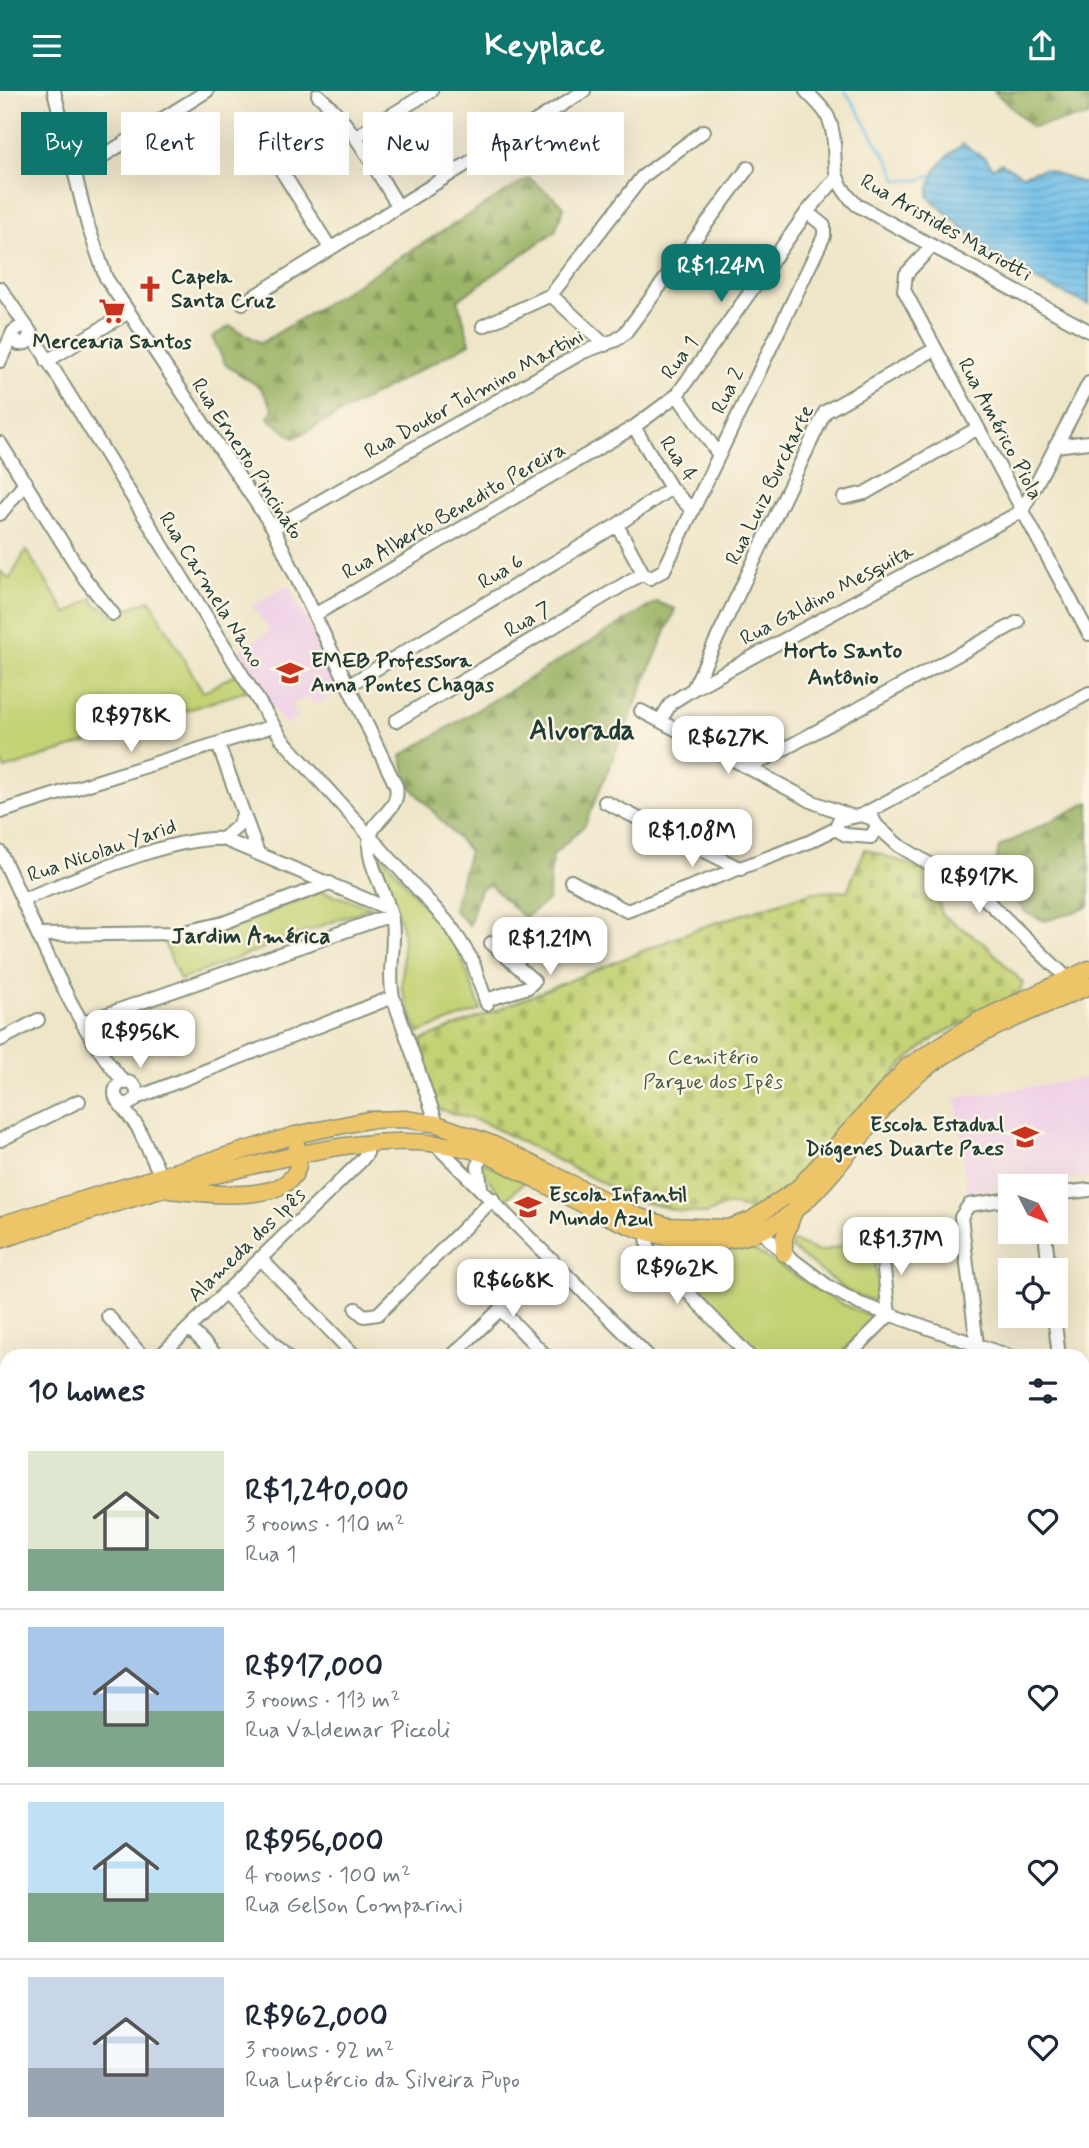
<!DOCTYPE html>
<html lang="en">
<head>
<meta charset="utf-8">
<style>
  :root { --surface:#fff; --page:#f2f2f3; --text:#1f2937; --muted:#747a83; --line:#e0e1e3; --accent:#0f766e }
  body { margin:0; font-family:Mynerve,sans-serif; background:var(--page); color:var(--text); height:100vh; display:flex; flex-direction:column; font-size:26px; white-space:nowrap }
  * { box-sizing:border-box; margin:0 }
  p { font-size:23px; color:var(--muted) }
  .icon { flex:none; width:38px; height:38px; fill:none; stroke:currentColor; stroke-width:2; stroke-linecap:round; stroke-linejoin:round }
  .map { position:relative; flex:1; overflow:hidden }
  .sheet { position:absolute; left:0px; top:1258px; width:1090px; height:800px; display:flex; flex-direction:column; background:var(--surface); border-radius:21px 21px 0 0; box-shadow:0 7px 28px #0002 }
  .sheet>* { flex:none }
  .guide { position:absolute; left:21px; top:21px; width:700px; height:63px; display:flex; gap:14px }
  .needle { width:46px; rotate:132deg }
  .controls { position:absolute; left:998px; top:1083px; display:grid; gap:14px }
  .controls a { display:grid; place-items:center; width:70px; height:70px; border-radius:0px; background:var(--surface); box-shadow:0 7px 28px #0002; font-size:35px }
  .price { position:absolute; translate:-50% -60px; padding:0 16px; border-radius:14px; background:#fff; color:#222; font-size:23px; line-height:46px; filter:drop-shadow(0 2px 4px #0008) }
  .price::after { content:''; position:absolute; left:50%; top:42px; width:21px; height:16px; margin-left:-10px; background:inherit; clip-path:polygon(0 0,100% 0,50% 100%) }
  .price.current { background:var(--accent); color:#fff }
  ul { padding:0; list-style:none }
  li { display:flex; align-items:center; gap:21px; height:175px; padding:0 28px }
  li+li { border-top:2px solid var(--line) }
  li span { display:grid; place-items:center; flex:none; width:196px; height:140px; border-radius:0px; color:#555 }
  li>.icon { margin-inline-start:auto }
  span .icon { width:84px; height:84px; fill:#fffc; stroke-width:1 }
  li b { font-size:30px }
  h2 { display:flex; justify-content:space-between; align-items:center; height:84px; padding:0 28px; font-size:30px }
  .tag { padding:0 24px; border-radius:0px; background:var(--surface); box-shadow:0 7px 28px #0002; font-size:24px; line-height:63px }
  .tag.current { background:var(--accent); color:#fff }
  header { display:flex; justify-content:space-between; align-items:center; height:91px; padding:0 28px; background:var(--accent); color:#fff; font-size:32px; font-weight:800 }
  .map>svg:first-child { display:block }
</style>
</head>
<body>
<header><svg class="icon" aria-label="menu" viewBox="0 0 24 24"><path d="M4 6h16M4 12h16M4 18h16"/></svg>Keyplace<svg class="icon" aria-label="share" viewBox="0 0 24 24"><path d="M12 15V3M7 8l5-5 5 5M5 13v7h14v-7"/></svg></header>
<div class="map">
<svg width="1089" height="2057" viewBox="0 0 1089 2057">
  <defs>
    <pattern id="forest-firs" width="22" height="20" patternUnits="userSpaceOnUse" patternTransform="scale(1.75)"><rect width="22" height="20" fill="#9bb466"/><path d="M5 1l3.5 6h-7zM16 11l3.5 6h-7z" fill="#7e9455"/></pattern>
    <pattern id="cemetery-stones" width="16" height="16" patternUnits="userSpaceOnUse" patternTransform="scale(1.75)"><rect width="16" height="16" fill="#c4d274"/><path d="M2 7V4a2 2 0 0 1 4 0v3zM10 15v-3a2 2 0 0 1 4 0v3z" fill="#a8b565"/></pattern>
    <pattern id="water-rules" width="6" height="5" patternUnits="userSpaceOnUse" patternTransform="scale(1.75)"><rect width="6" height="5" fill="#6fbfea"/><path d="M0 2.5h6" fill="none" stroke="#5b9cbe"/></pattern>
  </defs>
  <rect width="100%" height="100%" fill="#fcf5e5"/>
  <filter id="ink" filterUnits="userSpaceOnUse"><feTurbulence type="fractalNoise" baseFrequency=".0143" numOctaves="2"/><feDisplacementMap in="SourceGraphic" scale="14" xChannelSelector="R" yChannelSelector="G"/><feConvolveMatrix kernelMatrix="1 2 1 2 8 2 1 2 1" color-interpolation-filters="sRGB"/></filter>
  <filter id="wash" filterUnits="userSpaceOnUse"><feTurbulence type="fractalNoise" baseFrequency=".00686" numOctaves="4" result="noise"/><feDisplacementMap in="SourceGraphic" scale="28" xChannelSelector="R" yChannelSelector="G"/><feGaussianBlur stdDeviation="1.57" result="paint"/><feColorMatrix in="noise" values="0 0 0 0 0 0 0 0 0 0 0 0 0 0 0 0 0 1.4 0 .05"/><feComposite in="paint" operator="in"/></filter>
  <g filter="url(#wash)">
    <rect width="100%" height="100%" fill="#efe6c9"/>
    <path fill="#efd0e7" d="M 288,494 L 344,600 L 315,614 L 307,606 L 291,614 L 297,625 L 286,635 L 234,563 L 270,540 L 252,515 Z
      M 1089,987 L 1089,1086 L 967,1102 L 956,1007 Z"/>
    <path fill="url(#forest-firs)" stroke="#5d784d" stroke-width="2" d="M 994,0 L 1089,0 L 1089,25 L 1032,36 Z
      M 529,87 L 564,115 L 555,140 L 458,209 L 470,252 L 294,347 L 268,327 L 273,318 L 261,297 L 226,274 L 212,246 L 230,235 L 261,252 Z
      M 656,511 L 675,518 L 585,734 L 552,765 L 548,810 L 524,827 L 490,794 L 480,798 L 469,834 L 453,818 L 469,760 L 409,694 L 401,665 Z
      M 1089,711 L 1089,816 L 1045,830 L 1026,822 L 994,782 L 999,756 Z"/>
    <path fill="url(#cemetery-stones)" stroke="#728854" stroke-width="2" d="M 865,758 L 930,781 L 942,824 L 984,852 L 1023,892 L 1018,904 L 937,945 L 905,971 L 798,1090 L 753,1119 L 727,1114 L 706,1123 L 680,1120 L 635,1109 L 485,1032 L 438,1018 L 425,986 L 420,950 L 702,836 L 813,801 L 847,800 Z"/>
    <path fill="#c4d274" stroke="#728854" stroke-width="2" d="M 26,459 L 67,523 L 92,507 L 96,514 L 113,523 L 150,509 L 203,601 L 239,581 L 246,600 L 5,678 L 0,669 L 0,480 L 10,488 Z
      M 378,759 L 457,855 L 481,919 L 418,942 L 402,898 L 403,841 Z
      M 320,800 L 371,816 L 180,889 L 163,849 L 244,831 Z
      M 474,1067 L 525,1090 L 504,1110 Z
      M 872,1147 L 880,1212 L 848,1201 L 791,1157 L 793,1150 L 818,1161 Z
      M 666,1155 L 752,1158 L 840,1212 L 877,1228 L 838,1265 L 763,1265 L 663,1167 Z
      M 96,2051 L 183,2051 L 183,2057 L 96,2057 Z"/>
    <path fill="url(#water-rules)" stroke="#477e8f" stroke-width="2" d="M 963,53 L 986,68 L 993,77 L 1001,72 L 1022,84 L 1044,78 L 1089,94 L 1089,214 L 1002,174 L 928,105 C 931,81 942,67 963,53 Z"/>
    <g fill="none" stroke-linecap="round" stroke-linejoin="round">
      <path stroke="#6fbfea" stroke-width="2.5" d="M 845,0 C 858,18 864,30 875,49 C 885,66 891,68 897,89 L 920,89 L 931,84
        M 1083,1750 L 1089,1750"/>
      <path stroke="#6fbfea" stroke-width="9" d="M 0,2016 L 7,2025
        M 26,2051 L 31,2057"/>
    </g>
  </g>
  <g filter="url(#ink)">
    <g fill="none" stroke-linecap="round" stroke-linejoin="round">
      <g stroke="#87927e" stroke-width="16">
        <path id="minor" d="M 54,0 L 88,135 L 106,187 L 273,437 L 396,695 C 401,719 375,725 370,746 C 364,770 387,801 391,825 C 397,852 387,879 393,906 L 437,1033
          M 806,0 C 813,8 824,17 828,26 C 843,61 821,81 857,114 L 1089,240
          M 318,4 C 353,34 374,76 398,115
          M 264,39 L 266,55 L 330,157
          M 355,46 L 431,0
          M 76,82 L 207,0
          M 932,155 L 906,183 L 904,199 L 1089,543
          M 0,197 L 31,242 L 26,252 L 19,253 L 14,248 L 13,241 L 21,235 L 27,236
          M 551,204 L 605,254
          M 243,212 L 584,0
          M 483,235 L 551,204 L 642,86 L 704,40
          M 31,242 L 282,648 L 450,834 L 472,869 L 487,913
          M 0,270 L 13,241
          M 47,270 L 127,222
          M 677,304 L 719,364
          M 634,336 L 671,397 L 692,419
          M 0,352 L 85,488 L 113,523
          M 1055,355 L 1089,351
          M 844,407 L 865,402 L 978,337
          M 0,423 L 26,391
          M 617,434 L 643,482
          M 273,437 L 583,261 L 616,249 L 625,242 L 748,77
          M 643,482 L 650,487 L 664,479 L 824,145 L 824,135 L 807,121
          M 316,523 L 634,336 L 677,304 L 807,121 L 837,86
          M 349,594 L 617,434 L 671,397
          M 693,598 L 825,321 L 935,258
          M 641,620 L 813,711 L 851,725
          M 396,630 L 643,482
          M 660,630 L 671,612 L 693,598 L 1022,420 L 1089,292
          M 218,653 L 258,762
          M 749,677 L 1018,531
          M 605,711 L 741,778
          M 0,721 L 273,635
          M 862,724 L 1089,602
          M 862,724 L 873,728 L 877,735 L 871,746 L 846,744 L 835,738 L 839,729 Z
          M 877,735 L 898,754 L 981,804 L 1067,887
          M 223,748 L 238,735 L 243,724
          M 0,761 C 35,833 72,934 125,992
          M 571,790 L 627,820 L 809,751 L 835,738
          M 23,808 C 75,789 171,745 223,748 L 389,818
          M 40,844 L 180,842 L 223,832 L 330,792
          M 486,909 L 528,896 L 534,890 L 491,852
          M 82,932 L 391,824
          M 0,949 L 38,929
          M115 1002a11 11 0 1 1 22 0a11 11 0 1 1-22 0Z
          M 136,1007 L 393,906
          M 117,1009 L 137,1035 L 160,1083
          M 0,1049 L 79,1010
          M 435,1053 L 648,1265
          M 481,1061 L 478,1076 L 481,1096
          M 1055,1103 L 1089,1099
          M 755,1135 L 784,1162 L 829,1196 L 860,1213 L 1009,1265
          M 1045,1141 L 1049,1180
          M 647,1143 L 648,1156 L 655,1167 L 749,1265
          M 881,1151 L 889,1224
          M 260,1167 L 355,1265
          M 224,1202 L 286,1265
          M 356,1218 L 364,1225 L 378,1223 L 493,1108
          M 500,1218 L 546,1265
          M 108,1225 L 142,1265
          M 1054,1225 L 1059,1265
          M 189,1237 L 217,1265
          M 160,1265 L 361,1070 L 367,1062 L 368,1051
          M 452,1265 L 552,1168
          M 848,1265 L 889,1224
          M 968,1265 L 977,1254 L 961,1126 L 969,1114 L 1010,1108
          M 1083,1291 L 1089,1293
          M 0,1333 L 7,1338
          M 1083,1382 L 1089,1376
          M 0,1436 L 7,1439
          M 1083,1495 L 1089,1489
          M 0,1513 L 7,1515
          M 1083,1609 L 1089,1603
          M 1083,1947 L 1089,1954
          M 1083,2015 L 1089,2020
          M 534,2051 L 539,2057
          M 645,2051 L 651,2057
          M 755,2051 L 761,2057
          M 927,2051 L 927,2057
          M 819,2057 L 825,2051"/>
      </g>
      <g stroke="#87927e" stroke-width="19">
        <path id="major" d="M 169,1099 C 202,1102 314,1120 297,1055
          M 0,1134 L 295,1044 L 368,1029 L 405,1028 L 437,1033 L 494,1054 L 634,1124 L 668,1135 L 728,1137 L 751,1129 L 798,1097 L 907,976 L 980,929 L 1089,878
          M 0,1149 C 79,1123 158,1098 239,1078 C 318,1058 398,1038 479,1061 C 494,1065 509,1075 523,1082 C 589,1115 657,1162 734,1148 C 819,1133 856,1034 916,985 C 966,944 1031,921 1089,895
          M 784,1162 L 784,1147 L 795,1118
          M 0,1640 L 7,1642
          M 1083,1642 L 1089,1642
          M 0,1971 L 7,1981
          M 1083,2003 L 1089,1997
          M 0,2051 L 5,2057
          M 54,2051 L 58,2057
          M 1034,2057 L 1040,2051"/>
      </g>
      <g stroke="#87927e" stroke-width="21">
        <path id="highway" d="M 0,1562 L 7,1564
          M 0,1587 L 7,1589
          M 0,1603 L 7,1605
          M 0,1629 L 7,1631
          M 1083,1668 L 1089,1668
          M 1083,1709 L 1089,1708
          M 1083,1723 L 1089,1723
          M 1083,1771 L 1089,1770"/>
      </g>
      <use href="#minor" stroke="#fff" stroke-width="12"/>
      <use href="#major" stroke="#eec469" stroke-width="16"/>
      <use href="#highway" stroke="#eec469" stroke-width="18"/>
    </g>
  </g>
  <defs>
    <g id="church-bare" transform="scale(2.1)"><path d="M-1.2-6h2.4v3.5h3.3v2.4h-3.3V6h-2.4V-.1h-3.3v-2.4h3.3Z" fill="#c8321e" stroke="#fcf5e5" stroke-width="2.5" paint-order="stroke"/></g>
    <g id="supermarket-bare" transform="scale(2.1)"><path d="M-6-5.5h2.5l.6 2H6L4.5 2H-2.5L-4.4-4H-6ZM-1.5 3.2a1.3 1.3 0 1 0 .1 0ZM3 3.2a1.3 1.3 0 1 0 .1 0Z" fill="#c8321e" stroke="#fcf5e5" stroke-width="2.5" paint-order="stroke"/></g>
    <g id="school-bare" transform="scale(2.1)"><path d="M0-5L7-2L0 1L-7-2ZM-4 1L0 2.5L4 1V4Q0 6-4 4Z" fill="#c8321e" stroke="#fcf5e5" stroke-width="2.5" paint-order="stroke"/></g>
  </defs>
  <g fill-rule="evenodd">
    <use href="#church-bare" x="150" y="198"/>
    <use href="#supermarket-bare" x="112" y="220"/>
    <use href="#school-bare" x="290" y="582"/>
    <use href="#school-bare" x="1025" y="1046"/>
    <use href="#school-bare" x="528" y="1116"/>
  </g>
  <g text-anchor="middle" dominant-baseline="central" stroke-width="5" stroke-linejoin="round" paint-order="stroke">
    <g font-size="21" fill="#1f3d34" stroke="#fcf5e5">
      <text transform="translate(946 137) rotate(30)">Rua Aristides Mariotti</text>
      <text transform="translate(680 267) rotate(-54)">Rua 1</text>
      <text transform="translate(728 300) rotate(-64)">Rua 2</text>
      <text transform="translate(474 303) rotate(-29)">Rua Doutor Tolmino Martini</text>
      <text transform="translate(1000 338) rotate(62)">Rua Américo Piola</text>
      <text transform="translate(247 368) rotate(57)">Rua Ernesto Pincinato</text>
      <text transform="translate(678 368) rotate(56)">Rua 4</text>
      <text transform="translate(770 394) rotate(-64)">Rua Luiz Burckarte</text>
      <text transform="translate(454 420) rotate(-30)">Rua Alberto Benedito Pereira</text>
      <text transform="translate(501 481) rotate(-31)">Rua 6</text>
      <text transform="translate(211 499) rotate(58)">Rua Carmela Nano</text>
      <text transform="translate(827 504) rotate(-28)">Rua Galdino Mesquita</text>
      <text transform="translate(528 529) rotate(-31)">Rua 7</text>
      <text transform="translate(102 760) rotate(-19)">Rua Nicolau Yarid</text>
      <text transform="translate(247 1154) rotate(-44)">Alameda dos Ipês</text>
    </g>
    <g font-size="21" font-weight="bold" fill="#1f3d34" stroke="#fcf5e5" text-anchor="start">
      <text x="171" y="186">Capela<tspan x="171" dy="24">Santa Cruz</tspan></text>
      <text x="112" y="251" text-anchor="middle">Mercearia Santos</text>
      <text x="311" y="570">EMEB Professora<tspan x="311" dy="24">Anna Pontes Chagas</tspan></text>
      <text x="1004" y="1034" text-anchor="end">Escola Estadual<tspan x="1004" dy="24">Diógenes Duarte Paes</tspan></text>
      <text x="549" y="1104">Escola Infantil<tspan x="549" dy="24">Mundo Azul</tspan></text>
    </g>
    <g font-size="21" fill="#405b41" stroke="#fcf5e5">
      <text x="713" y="967">Cemitério<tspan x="713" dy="24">Parque dos Ipês</tspan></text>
    </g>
    <g font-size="23" font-weight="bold" fill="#1f3d34" stroke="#fcf5e5">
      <text x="843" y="561">Horto Santo<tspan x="843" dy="26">Antônio</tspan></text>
      <text x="251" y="846">Jardim América</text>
    </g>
    <g font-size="28" font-weight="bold" fill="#1f3d34" stroke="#fcf5e5">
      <text x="582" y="640">Alvorada</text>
    </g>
  </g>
</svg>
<div class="controls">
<a><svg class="needle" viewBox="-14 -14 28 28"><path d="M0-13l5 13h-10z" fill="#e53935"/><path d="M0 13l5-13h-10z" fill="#747a83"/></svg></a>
<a><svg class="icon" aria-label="locate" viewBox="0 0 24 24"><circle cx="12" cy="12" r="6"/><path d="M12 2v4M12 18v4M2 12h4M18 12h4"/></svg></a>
</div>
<b class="price current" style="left:721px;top:213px">R$1.24M</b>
<b class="price" style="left:131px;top:663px">R$978K</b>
<b class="price" style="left:728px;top:685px">R$627K</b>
<b class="price" style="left:692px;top:778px">R$1.08M</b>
<b class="price" style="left:979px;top:824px">R$917K</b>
<b class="price" style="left:550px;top:886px">R$1.21M</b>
<b class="price" style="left:140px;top:979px">R$956K</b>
<b class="price" style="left:901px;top:1186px">R$1.37M</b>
<b class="price" style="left:677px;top:1215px">R$962K</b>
<b class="price" style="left:513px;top:1228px">R$668K</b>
<div class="guide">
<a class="tag current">Buy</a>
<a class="tag">Rent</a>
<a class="tag">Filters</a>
<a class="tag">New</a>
<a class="tag">Apartment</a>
</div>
<section class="sheet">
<h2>10 homes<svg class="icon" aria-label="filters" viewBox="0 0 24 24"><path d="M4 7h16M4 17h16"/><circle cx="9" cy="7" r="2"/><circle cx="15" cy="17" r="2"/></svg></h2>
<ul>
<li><span style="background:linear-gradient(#dfe7d0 70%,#7fa58c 0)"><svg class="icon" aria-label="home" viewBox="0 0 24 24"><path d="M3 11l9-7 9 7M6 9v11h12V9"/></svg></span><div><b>R$1,240,000</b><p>3 rooms · 110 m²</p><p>Rua 1</p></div><svg class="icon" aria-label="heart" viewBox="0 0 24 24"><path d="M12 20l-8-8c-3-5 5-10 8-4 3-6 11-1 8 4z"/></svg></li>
<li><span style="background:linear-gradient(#a9c7e8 60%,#7fa58c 0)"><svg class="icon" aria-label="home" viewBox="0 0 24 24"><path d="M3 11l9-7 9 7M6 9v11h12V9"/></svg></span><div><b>R$917,000</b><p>3 rooms · 113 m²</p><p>Rua Valdemar Piccoli</p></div><svg class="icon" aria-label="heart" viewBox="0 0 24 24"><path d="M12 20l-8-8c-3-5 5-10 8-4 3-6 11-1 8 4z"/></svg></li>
<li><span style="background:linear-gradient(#bfe0f5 65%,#7fa58c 0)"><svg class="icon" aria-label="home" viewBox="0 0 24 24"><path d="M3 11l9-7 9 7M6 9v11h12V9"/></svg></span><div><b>R$956,000</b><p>4 rooms · 100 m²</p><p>Rua Gelson Comparini</p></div><svg class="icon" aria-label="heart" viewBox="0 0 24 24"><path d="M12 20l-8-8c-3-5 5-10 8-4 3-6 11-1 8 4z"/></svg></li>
<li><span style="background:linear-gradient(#c9d6e8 65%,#9aa5b1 0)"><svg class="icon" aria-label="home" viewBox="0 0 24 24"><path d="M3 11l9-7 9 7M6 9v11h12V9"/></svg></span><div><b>R$962,000</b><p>3 rooms · 92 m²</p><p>Rua Lupércio da Silveira Pupo</p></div><svg class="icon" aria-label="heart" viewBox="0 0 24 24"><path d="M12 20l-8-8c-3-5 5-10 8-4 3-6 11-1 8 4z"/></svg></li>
</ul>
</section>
</div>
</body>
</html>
